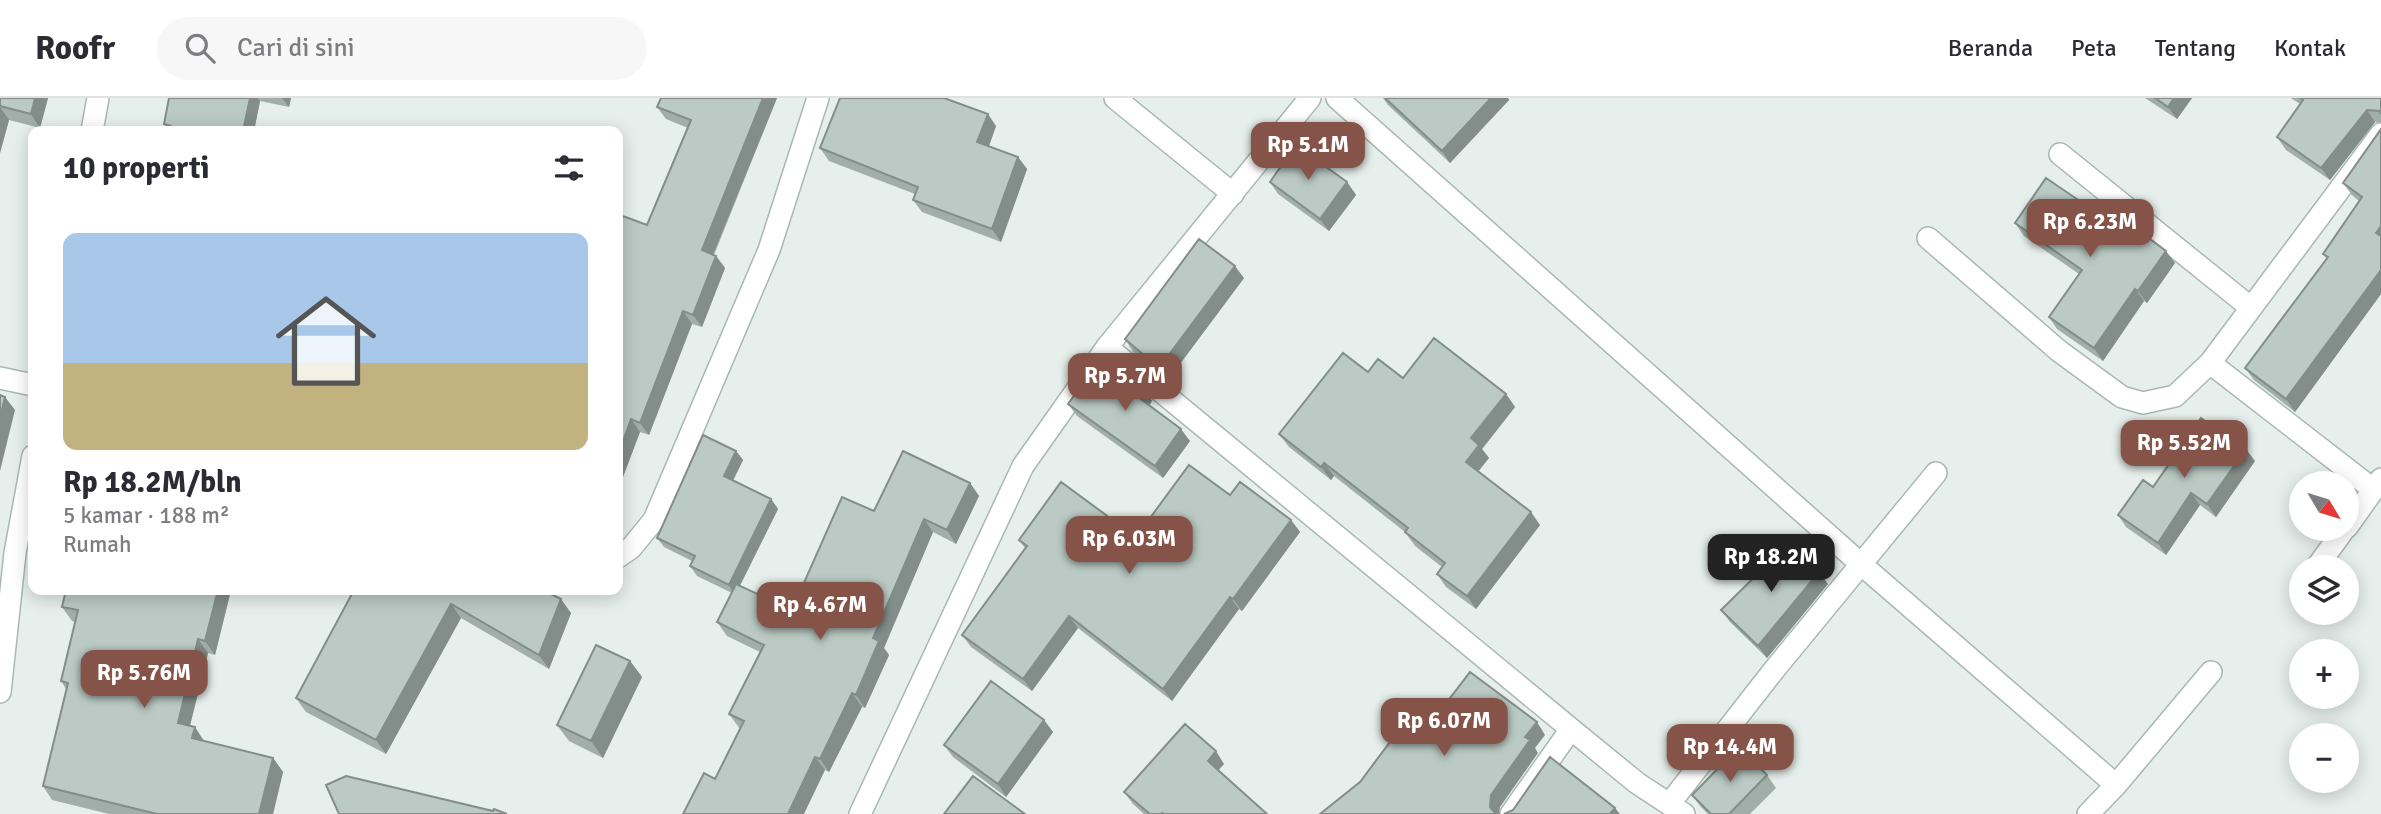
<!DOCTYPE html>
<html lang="id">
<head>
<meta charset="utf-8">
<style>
  :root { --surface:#fff; --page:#f7f7f7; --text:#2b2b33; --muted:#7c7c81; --line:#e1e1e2; --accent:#855347 }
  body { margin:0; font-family:Signika,sans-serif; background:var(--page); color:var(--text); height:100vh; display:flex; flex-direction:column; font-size:26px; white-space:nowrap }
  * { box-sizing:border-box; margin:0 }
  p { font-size:23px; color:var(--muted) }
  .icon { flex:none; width:38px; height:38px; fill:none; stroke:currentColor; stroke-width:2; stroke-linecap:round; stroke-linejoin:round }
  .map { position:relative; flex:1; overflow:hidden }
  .side { position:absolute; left:28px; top:28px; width:595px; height:469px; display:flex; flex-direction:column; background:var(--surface); border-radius:14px; box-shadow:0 4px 18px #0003 }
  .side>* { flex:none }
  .needle { width:46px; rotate:128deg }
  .fabs { position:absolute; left:2289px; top:373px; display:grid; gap:14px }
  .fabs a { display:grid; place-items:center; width:70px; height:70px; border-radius:50%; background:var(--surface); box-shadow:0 4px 18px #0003; font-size:35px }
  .price { position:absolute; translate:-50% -60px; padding:0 16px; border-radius:14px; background:var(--accent); color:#fff; font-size:23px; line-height:46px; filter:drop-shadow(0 2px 4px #0008) }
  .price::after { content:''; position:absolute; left:50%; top:42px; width:21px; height:16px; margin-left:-10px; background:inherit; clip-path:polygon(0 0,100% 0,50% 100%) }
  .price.selected { background:#222; color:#fff }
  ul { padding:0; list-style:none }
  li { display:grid; align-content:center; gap:14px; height:371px; padding:0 35px }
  li span { display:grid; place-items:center; height:217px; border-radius:14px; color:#555 }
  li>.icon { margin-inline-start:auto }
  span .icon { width:126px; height:126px; fill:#fffc; stroke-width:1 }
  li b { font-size:30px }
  h2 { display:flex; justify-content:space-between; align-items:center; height:84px; padding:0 35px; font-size:30px }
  header { display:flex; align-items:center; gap:42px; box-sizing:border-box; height:98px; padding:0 35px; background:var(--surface); border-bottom:2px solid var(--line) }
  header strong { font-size:33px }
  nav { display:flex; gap:38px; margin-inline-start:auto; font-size:24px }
  .search { width:490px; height:63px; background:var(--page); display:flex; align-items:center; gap:18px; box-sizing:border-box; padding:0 24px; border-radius:38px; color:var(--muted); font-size:26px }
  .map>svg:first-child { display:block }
</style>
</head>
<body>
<header>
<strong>Roofr</strong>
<div class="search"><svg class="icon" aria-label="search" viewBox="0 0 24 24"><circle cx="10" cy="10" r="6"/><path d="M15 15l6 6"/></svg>Cari di sini</div>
<nav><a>Beranda</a><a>Peta</a><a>Tentang</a><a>Kontak</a></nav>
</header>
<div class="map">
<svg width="2381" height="716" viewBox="0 0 2381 716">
  <rect width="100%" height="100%" fill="#e6efeb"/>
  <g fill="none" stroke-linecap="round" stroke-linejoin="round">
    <g stroke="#a8b8b2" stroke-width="24">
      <path id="street" d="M 1115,0 L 1233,96
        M 1337,0 L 1862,467 L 2116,687
        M 92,33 L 98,0
        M 2060,56 L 2250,209
        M 1928,140 L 2059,253 L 2122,299 L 2143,305 L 2175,298 L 2210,265 L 2381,36
        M 1107,249 L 1571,631 L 1637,685 L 1684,716
        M 2210,265 L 2374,392
        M 0,280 L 33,287
        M 2347,429 L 2381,381
        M 618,459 L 631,450 L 654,422 L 769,152 L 818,0
        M 2317,469 L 2345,430
        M 0,594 L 15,455 L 33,358
        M 1670,705 L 1774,572 L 1936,375
        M 860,716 L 1023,368 L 1107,249 L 1310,0
        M 1511,716 L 1571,631
        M 2088,716 L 2116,687 L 2211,574"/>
    </g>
    <use href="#street" stroke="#fff" stroke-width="21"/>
  </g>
  <path fill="#a1aea9" d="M 0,0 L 48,0 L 40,30 L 9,22 L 0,55 Z
    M 169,0 L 291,0 L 289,9 L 260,3 L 254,33 L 169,33 L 164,26 Z
    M 661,0 L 777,0 L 714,157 L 716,158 L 725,170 L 702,229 L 692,226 L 649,337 L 640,334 L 618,392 L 618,131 L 647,127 L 688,30 L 666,21 L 657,9 Z
    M 1383,0 L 1508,0 L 1509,2 L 1450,65 L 1388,7 Z
    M 2145,0 L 2192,0 L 2177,21 Z
    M 2291,0 L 2381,0 L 2381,25 L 2375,24 L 2330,82 L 2286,52 L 2277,39 L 2300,6 Z
    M 996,28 L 989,48 L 1018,59 L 1027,71 L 1001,144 L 922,114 L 913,102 L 915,96 L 829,63 L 820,50 Z
    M 2381,31 L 2381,196 L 2295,314 L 2254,282 L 2245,270 L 2327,161 L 2323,156 L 2359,103 L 2352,97 L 2343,85 Z
    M 1270,84 L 1347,84 L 1356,97 L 1329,133 L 1278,96 Z
    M 2015,125 L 2112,125 L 2175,165 L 2147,205 L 2144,203 L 2103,263 L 2057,231 L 2049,219 L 2079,176 L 2024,138 Z
    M 1244,180 L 1168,282 L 1133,254 L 1125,241 Z
    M 1101,273 L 1144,291 L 1152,303 L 1149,308 L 1190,343 L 1163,380 L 1077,318 L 1068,306 Z
    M 1368,274 L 1506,296 L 1515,309 L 1482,351 L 1489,360 L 1478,374 L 1540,427 L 1476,511 L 1446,489 L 1437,476 L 1442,469 L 1415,448 L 1405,434 L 1334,378 L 1331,382 L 1289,349 L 1279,336 Z
    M 736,353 L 743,362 L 733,383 L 771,401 L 778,411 L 740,488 L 792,512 L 874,413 L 970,385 L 979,398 L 956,446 L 933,434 L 884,550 L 889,557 L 865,610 L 862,609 L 829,674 L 825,672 L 715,681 L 740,631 L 729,616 L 760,554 L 727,538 L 717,524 L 732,495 L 697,478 L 690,468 L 692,463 L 664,449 L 657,440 Z
    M 2255,363 L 2216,419 L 2200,407 L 2166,457 L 2126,429 L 2118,417 L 2153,389 Z
    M 1230,397 L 1291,422 L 1300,434 L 1242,513 L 1239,511 L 1172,603 L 1078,530 L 1032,593 L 971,549 L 962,537 L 1025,450 L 1019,442 L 1136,439 Z
    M 1828,486 L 1767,560 L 1730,524 L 1721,512 Z
    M 66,492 L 231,492 L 215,557 L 208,555 L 190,628 L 204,643 L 273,660 L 283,674 L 273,716 L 109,716 L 52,702 L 43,688 L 66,591 L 61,583 L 75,524 L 72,523 L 62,509 Z
    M 343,492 L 550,492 L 571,515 L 549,571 L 461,520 L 386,656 L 306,614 L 296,600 L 352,496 Z
    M 630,563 L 642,579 L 603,660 L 569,643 L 557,627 Z
    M 1044,622 L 1053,634 L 1006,699 L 953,659 L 944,647 Z
    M 1224,666 L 1218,672 L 1267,716 L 1144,716 L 1133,706 L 1124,694 Z
    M 1767,677 L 1776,690 L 1750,716 L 1708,716 L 1701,709 L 1692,697 Z"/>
  <path fill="#838d89" d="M 35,0 L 48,0 L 40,30 L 31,16 Z
    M 250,0 L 258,0 L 260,3 L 254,33 L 243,33 Z
    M 282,0 L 291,0 L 289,9 Z
    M 763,0 L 777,0 L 710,164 L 702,152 Z
    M 1491,0 L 1508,0 L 1509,2 L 1450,65 L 1442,53 Z
    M 2174,0 L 2192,0 L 2177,21 L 2168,9 Z
    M 0,9 L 9,22 L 0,55 Z
    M 2367,12 L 2375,24 L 2330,82 L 2321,70 Z
    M 988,16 L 996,28 L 986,56 L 977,44 Z
    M 1018,59 L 1027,71 L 1001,144 L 992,131 Z
    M 1347,84 L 1356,97 L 1329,133 L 1320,121 Z
    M 2381,128 L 2381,142 L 2376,135 Z
    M 2166,153 L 2175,165 L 2147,205 L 2138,193 Z
    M 716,158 L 725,170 L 702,229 L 693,217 Z
    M 1235,168 L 1244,180 L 1168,282 L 1159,270 Z
    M 2381,172 L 2381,196 L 2295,314 L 2286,301 Z
    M 2135,191 L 2144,203 L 2103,263 L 2094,250 Z
    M 683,213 L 692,226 L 649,337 L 640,325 Z
    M 1144,291 L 1152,303 L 1146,312 L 1138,299 Z
    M 1506,296 L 1515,309 L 1482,351 L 1489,360 L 1475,377 L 1466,364 L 1471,340 Z
    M 5,299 L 15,312 L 0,373 L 0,320 Z
    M 631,321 L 640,334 L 618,392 L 618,357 Z
    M 1181,331 L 1190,343 L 1163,380 L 1155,368 Z
    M 2246,351 L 2255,363 L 2216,419 L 2207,406 Z
    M 736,353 L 743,362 L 730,388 L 724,378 Z
    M 1324,365 L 1334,378 L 1331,382 L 1321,369 Z
    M 970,385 L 979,398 L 956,446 L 947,432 Z
    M 2191,395 L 2200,407 L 2166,457 L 2158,445 Z
    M 771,401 L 778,411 L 735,497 L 729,487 Z
    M 1531,414 L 1540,427 L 1476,511 L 1467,498 Z
    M 924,421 L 933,434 L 884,550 L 889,557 L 865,610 L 856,597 L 873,540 Z
    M 1291,422 L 1300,434 L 1242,513 L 1233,501 Z
    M 1819,474 L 1828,486 L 1767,560 L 1758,548 Z
    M 218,492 L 231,492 L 215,557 L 205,543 Z
    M 543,492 L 550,492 L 556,500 Z
    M 1230,499 L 1239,511 L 1172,603 L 1163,591 Z
    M 561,501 L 571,515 L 549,571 L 539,557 Z
    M 451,506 L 461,520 L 386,656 L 376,642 Z
    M 1069,518 L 1078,530 L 1032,593 L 1023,581 Z
    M 198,541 L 208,555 L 187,639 L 178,625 Z
    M 630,563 L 642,579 L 603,660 L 591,643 Z
    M 852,595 L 862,609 L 829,674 L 820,661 Z
    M 1044,622 L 1053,634 L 1006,699 L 998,686 Z
    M 1537,624 L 1545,637 L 1535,650 L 1538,655 L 1500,709 L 1499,716 L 1495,716 L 1490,709 L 1491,697 L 1525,639 Z
    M 195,629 L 204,643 L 192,640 Z
    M 1216,653 L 1224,666 L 1216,675 L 1208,663 Z
    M 815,659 L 825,672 L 804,716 L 788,716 Z
    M 273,660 L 283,674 L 273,716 L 259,716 Z
    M 1615,710 L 1620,716 L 1610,716 Z"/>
  <path fill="#bbcac4" stroke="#838d89" stroke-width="2" d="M 0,0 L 35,0 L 31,16 L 0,8 Z
    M 169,0 L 250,0 L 243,33 L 170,33 L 171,28 L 164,26 Z
    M 661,0 L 763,0 L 702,152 L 716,158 L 693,217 L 683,213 L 640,325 L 631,321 L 618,357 L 618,131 L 623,118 L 647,127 L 691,22 L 657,9 Z
    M 840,0 L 944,0 L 988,16 L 977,44 L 1018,59 L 992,131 L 913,102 L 918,89 L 820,50 Z
    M 1385,0 L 1491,0 L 1442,53 Z
    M 2155,0 L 2174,0 L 2168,9 Z
    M 2300,0 L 2381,0 L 2381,16 L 2380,13 L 2367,12 L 2321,70 L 2277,39 L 2303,2 Z
    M 2381,31 L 2381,128 L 2376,135 L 2381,138 L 2381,172 L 2286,301 L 2245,270 L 2328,159 L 2323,156 L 2362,99 L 2343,85 Z
    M 1296,47 L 1347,84 L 1320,121 L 1270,84 Z
    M 2046,80 L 2112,125 L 2118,117 L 2166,153 L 2138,193 L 2135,191 L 2094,250 L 2049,219 L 2082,172 L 2015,125 Z
    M 1199,141 L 1235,168 L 1159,270 L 1125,241 Z
    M 1434,240 L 1506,296 L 1471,340 L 1479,347 L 1466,364 L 1531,414 L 1467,498 L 1437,476 L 1445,465 L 1405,434 L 1408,430 L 1324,365 L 1321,369 L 1279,336 L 1343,255 L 1368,274 L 1378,261 L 1403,280 Z
    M 1109,263 L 1144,291 L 1138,299 L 1181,331 L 1155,368 L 1068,306 L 1095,269 L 1101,273 Z
    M 0,297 L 5,299 L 0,320 Z
    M 2201,320 L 2246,351 L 2207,406 L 2191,395 L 2158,445 L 2118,417 L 2143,382 L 2153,389 Z
    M 703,337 L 736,353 L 724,378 L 771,401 L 729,487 L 690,468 L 695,458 L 657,440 Z
    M 903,353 L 970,385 L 947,432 L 924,421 L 873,540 L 879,543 L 856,597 L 852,595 L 820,661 L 815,659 L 788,716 L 683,716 L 704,675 L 715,681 L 744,623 L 729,616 L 764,547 L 717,524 L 736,486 L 792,512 L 842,399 L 874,413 Z
    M 1189,367 L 1230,397 L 1240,384 L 1291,422 L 1233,501 L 1230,499 L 1163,591 L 1069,518 L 1023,581 L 962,537 L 1027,448 L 1019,442 L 1061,384 L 1136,439 Z
    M 1790,444 L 1819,474 L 1758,548 L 1721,512 Z
    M 66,492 L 218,492 L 205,543 L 198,541 L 178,625 L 195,629 L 192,640 L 273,660 L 259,716 L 157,716 L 43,688 L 68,585 L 61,583 L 78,512 L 62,509 Z
    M 354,492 L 543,492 L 561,501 L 539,557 L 451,506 L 376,642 L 296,600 Z
    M 596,547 L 630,563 L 591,643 L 557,627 Z
    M 1470,574 L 1537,624 L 1525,639 L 1530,642 L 1491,697 L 1490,709 L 1494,714 L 1500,716 L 1320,716 L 1360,684 L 1417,608 L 1434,621 Z
    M 991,583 L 1044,622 L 998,686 L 944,647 Z
    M 1185,626 L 1216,653 L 1208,663 L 1267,716 L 1164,716 L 1162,715 L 1161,716 L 1150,716 L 1124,694 Z
    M 1739,649 L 1767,677 L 1729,716 L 1711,716 L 1692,697 Z
    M 1550,659 L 1615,710 L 1610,716 L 1504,716 L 1513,712 Z
    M 346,678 L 493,713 L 494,711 L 507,716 L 339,716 L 326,687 Z
    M 973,678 L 1025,716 L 944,716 Z"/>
</svg>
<div class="fabs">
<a><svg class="needle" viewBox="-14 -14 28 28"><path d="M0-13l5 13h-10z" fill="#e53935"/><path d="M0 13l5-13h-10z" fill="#7c7c81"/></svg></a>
<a><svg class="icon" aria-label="layers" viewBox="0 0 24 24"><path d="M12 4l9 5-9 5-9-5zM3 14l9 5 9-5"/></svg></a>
<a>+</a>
<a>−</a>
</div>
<b class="price" style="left:1308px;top:84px">Rp 5.1M</b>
<b class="price" style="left:2090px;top:161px">Rp 6.23M</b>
<b class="price" style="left:1125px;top:315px">Rp 5.7M</b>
<b class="price" style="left:2184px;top:382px">Rp 5.52M</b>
<b class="price" style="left:1129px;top:478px">Rp 6.03M</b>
<b class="price selected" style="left:1771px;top:496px">Rp 18.2M</b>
<b class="price" style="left:820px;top:544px">Rp 4.67M</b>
<b class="price" style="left:144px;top:612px">Rp 5.76M</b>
<b class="price" style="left:1444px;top:660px">Rp 6.07M</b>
<b class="price" style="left:1730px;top:686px">Rp 14.4M</b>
<section class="side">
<h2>10 properti<svg class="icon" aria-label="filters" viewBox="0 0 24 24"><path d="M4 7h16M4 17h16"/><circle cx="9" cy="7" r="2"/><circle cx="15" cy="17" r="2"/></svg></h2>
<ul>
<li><span style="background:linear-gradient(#a9c7e8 60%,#c2b280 0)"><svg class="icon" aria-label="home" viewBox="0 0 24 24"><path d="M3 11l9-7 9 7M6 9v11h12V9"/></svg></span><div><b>Rp 18.2M/bln</b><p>5 kamar · 188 m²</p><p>Rumah</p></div></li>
</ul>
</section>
</div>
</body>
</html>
